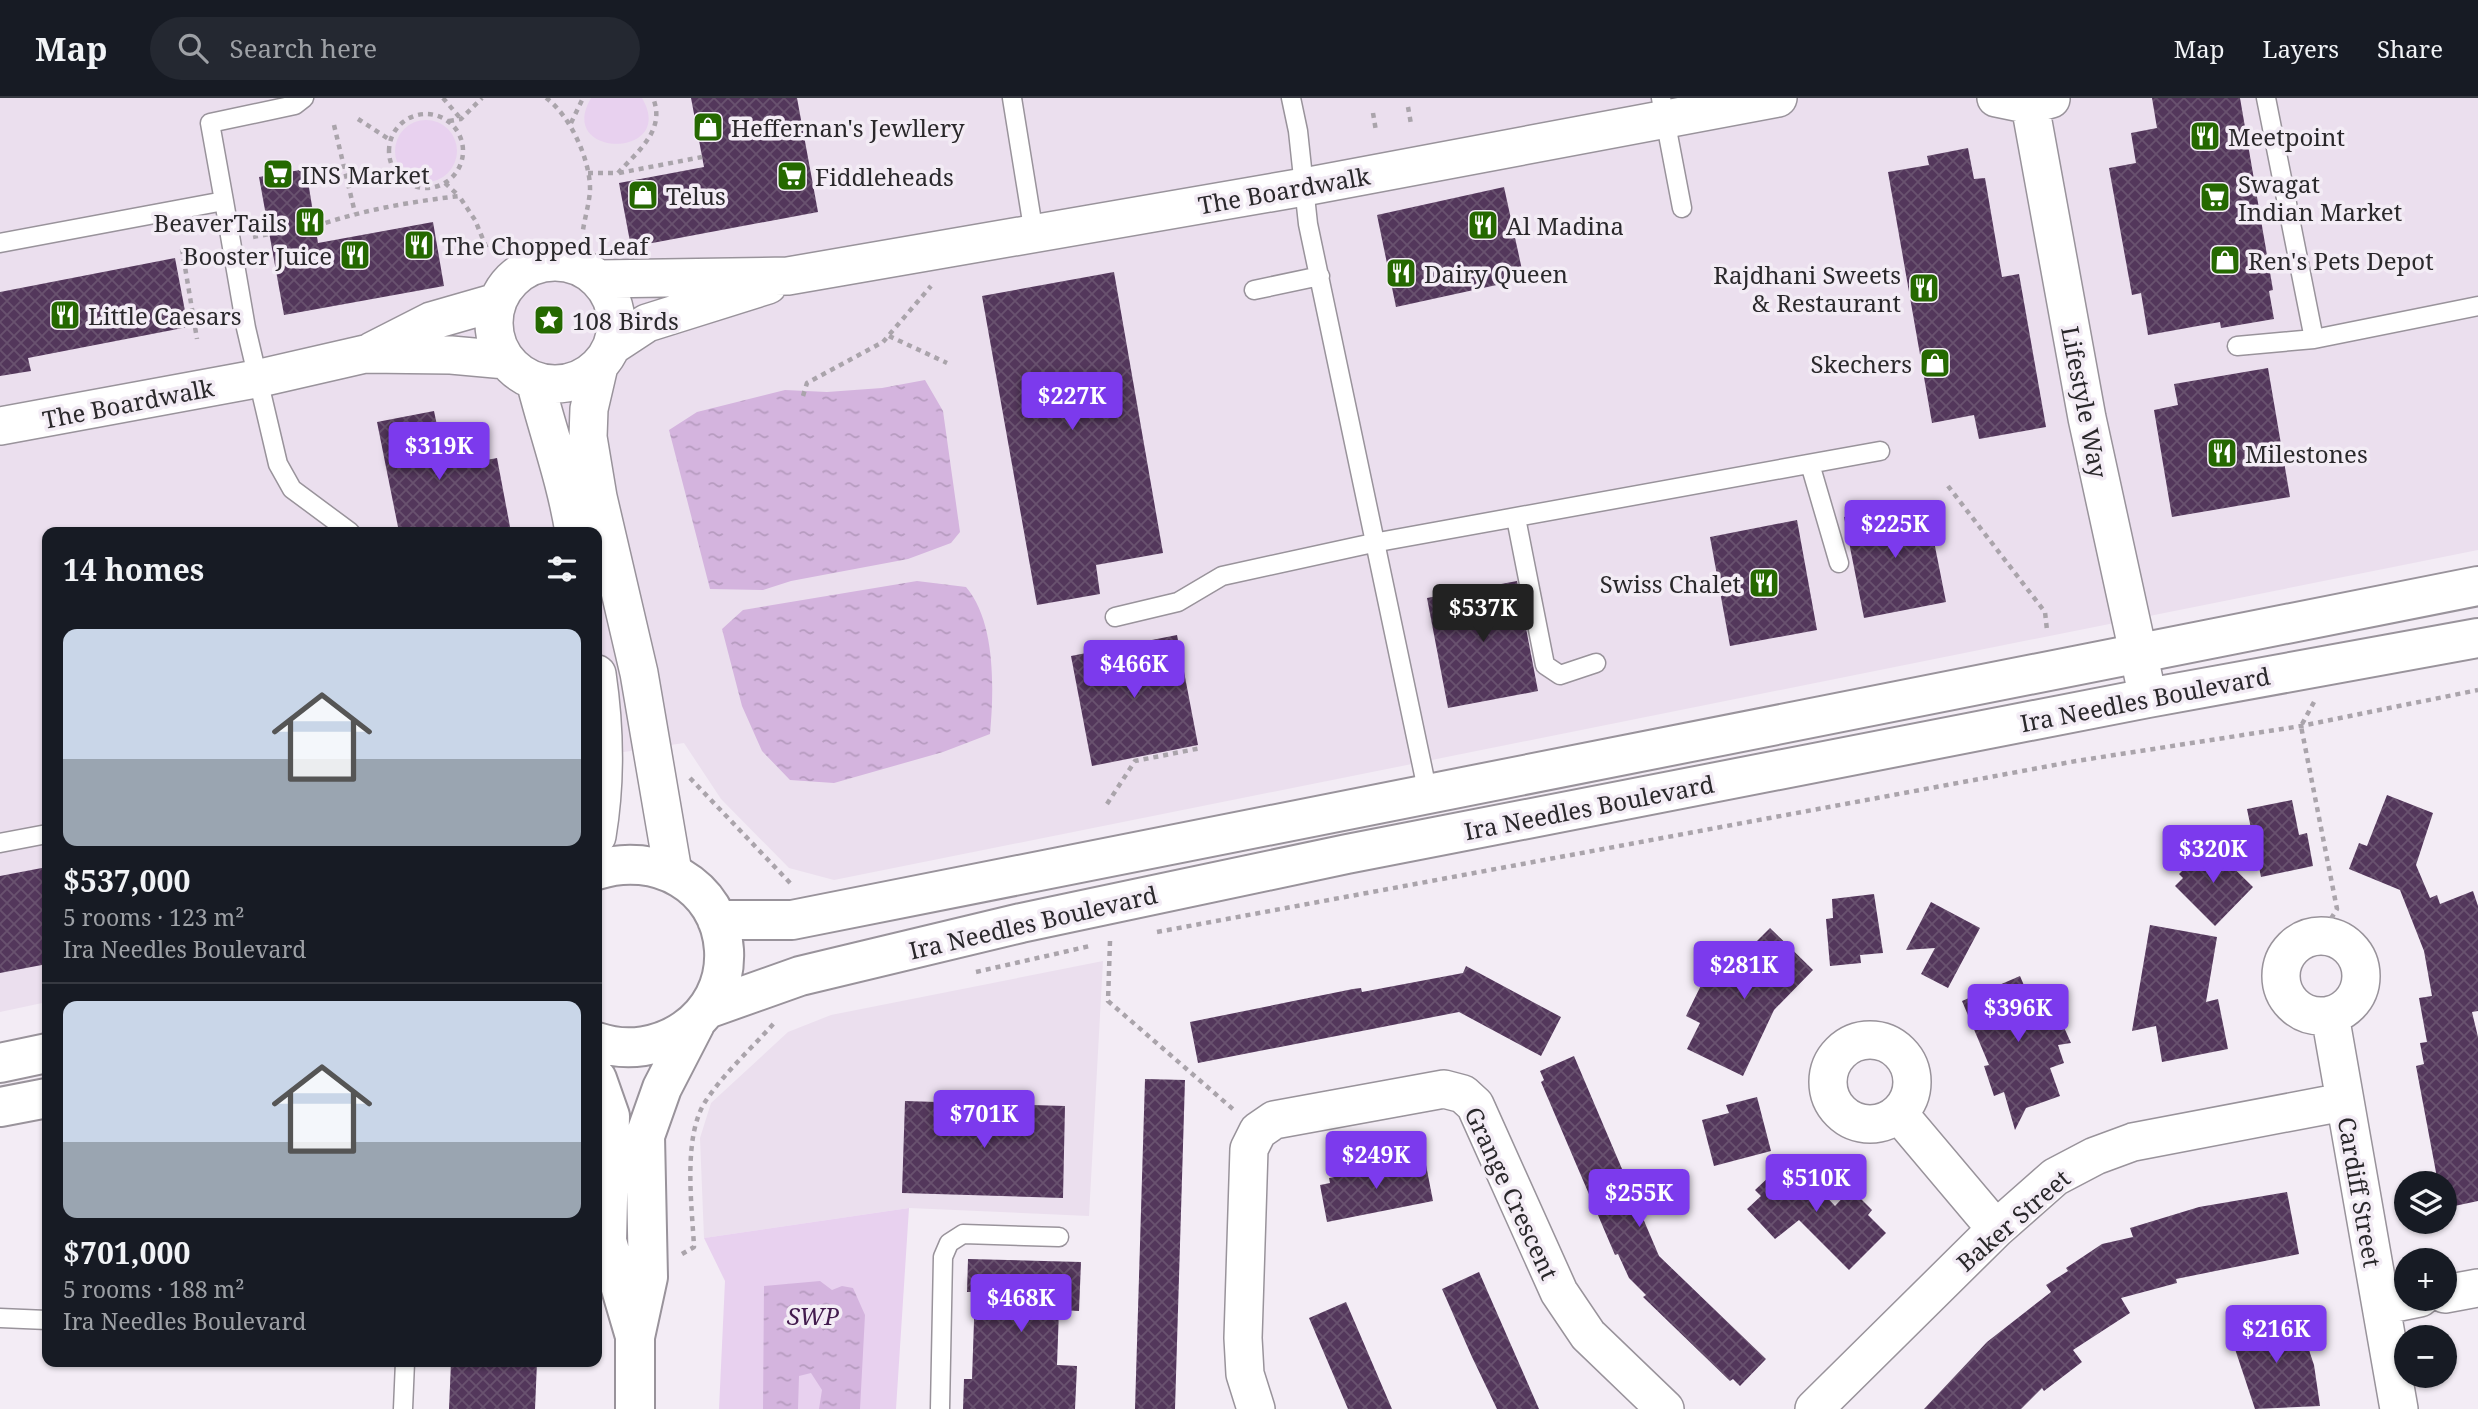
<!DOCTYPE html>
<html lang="en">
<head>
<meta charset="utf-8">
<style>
  :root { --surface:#171b24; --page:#242831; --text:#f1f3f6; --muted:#9ea1a6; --line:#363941; --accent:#7c3aed }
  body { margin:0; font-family:"Noto Serif",serif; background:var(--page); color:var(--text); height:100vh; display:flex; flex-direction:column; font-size:26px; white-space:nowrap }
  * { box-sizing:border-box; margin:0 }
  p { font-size:23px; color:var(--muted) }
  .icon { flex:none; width:38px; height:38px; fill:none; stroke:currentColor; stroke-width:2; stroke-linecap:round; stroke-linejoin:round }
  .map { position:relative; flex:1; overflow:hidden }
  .drawer { position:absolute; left:42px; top:429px; width:560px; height:840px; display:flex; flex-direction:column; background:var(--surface); border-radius:14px; box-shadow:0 2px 5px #0004 }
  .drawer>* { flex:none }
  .tools { position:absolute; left:2394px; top:1073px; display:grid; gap:14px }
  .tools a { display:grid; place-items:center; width:63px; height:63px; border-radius:50%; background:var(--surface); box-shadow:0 2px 5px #0004; font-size:35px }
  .price { position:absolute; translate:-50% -60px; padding:0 16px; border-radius:7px; background:var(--accent); color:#fff; font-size:23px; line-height:46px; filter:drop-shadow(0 2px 4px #0008) }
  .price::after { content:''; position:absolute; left:50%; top:42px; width:21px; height:16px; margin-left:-10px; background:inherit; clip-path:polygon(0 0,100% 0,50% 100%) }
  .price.active { background:#222; color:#fff }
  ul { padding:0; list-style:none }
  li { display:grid; align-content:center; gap:14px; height:371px; padding:0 21px }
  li+li { border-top:2px solid var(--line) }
  li span { display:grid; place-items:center; height:217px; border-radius:14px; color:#555 }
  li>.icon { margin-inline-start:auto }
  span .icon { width:126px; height:126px; fill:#fffc; stroke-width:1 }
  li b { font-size:30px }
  h2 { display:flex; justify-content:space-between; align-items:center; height:84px; padding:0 21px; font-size:30px }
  header { display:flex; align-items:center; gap:42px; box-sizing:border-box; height:98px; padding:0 35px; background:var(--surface); border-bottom:2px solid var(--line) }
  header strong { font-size:33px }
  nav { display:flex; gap:38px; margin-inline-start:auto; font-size:24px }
  .search { width:490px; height:63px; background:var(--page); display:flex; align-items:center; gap:18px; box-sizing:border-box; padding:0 24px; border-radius:38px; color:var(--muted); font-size:26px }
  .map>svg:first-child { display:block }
</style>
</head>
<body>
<header>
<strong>Map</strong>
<div class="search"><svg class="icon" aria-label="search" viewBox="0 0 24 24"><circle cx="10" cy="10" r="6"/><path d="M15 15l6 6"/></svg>Search here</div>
<nav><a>Map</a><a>Layers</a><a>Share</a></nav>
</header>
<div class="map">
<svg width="2478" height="1311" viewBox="0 0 2478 1311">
  <defs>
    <pattern id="water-ripples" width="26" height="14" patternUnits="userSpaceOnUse" patternTransform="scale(1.75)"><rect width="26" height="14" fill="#d4b4de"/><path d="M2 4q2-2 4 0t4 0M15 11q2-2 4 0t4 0" fill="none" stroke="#b69bbf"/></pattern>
    <pattern id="building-cross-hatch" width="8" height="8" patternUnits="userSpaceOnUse" patternTransform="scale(1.75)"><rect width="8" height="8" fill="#53375b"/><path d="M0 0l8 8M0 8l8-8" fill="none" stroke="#69526f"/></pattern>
  </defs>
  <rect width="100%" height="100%" fill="#f3ecf5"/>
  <path fill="#ebdfee" d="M 0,0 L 2478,0 L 2478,452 L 834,782 L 789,770 L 721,701 L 684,645 L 597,658 L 597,434 L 47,434 L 47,904 L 0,914 Z
    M 1103,863 L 1089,1118 L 909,1110 L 704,1140 L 700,1040 L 711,1005 L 788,934 L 831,917 Z"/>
  <path fill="#e8d1ef" d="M 591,0 L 642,0 C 678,61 555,61 591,0 Z
    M395 53a31 31 0 1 1 62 0a31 31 0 1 1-62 0Z
    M 909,1110 L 896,1311 L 719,1311 L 725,1183 L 704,1140 Z"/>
  <path fill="url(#water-ripples)" d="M 925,282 L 943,313 L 960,434 L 951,445 L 908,461 L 791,483 L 763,492 L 710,491 L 669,332 L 697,314 L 785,292 L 827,294 L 882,290 Z
    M 917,483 L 966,489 C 996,524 994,592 990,636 L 943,654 L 834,685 L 790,682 L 762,653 L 742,608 L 722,531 L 743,512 Z
    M 820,1183 L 832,1192 L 842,1188 L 853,1190 L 865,1217 L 860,1311 L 819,1311 L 822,1292 L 811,1275 L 799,1278 L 798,1311 L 763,1311 L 764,1188 Z"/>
  <path fill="url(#building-cross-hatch)" d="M 691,0 L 797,0 L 818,114 L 631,149 L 619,85 L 704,69 Z
    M 2152,0 L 2240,0 L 2273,192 L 2269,193 L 2274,221 L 2221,230 L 2220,224 L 2148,237 L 2141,195 L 2132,197 L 2109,70 L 2136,65 L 2131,35 L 2157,30 Z
    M 1968,50 L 1974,81 L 1985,80 L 2002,179 L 2019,176 L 2046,329 L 1979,341 L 1974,317 L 1932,325 L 1888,74 L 1929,67 L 1927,58 Z
    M 306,71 L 318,145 L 433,124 L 444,188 L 284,217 L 259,79 Z
    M 1504,89 L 1524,181 L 1396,209 L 1377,117 Z
    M 175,160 L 188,229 L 28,260 L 31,273 L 0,278 L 0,194 Z
    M 1114,174 L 1163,455 L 1096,467 L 1100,496 L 1037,507 L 982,198 Z
    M 2268,270 L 2290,399 L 2172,419 L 2154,312 L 2178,307 L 2174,286 Z
    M 434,313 L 446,370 L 497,360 L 511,434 L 399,434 L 377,324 Z
    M 1926,403 L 1946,504 L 1864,520 L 1844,419 Z
    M 1797,422 L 1817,532 L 1730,548 L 1710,439 Z
    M 1517,483 L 1538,593 L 1448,610 L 1427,500 Z
    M 1177,537 L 1198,647 L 1092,668 L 1071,558 Z
    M 2387,697 L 2433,715 L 2416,767 L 2430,800 L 2437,797 L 2440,806 L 2473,793 L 2478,808 L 2478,913 L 2472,914 L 2478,939 L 2478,1103 L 2445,1110 L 2445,1085 L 2438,1085 L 2416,968 L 2424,966 L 2420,945 L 2427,944 L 2419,900 L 2432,898 L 2424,853 L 2400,792 L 2349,771 L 2359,745 L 2367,748 Z
    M 2292,702 L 2299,737 L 2307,735 L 2313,768 L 2261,779 L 2247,711 Z
    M 2209,746 L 2253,789 L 2215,828 L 2175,788 L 2183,780 L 2179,776 Z
    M 47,769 L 47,866 L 0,875 L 0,778 Z
    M 1874,796 L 1883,855 L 1860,857 L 1861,865 L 1830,868 L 1826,821 L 1833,820 L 1832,801 Z
    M 1931,804 L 1980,830 L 1948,890 L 1921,876 L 1935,850 L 1906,852 Z
    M 2150,827 L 2217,839 L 2206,904 L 2218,901 L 2228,951 L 2162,964 L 2156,928 L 2132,933 Z
    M 1770,830 L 1813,872 L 1774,912 L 1743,978 L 1687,951 L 1700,925 L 1686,918 L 1708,873 L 1723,858 L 1732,868 Z
    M 1466,868 L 1561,919 L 1541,958 L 1459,914 L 1198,965 L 1190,924 L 1353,891 L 1361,890 L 1362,894 L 1463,875 Z
    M 2020,878 L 2032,906 L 2050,898 L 2071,945 L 2058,947 L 2064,965 L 2050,970 L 2060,998 L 2026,1010 L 2015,1032 L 2004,994 L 1994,998 L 1984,968 L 1989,967 L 1962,903 Z
    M 1574,958 L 1659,1158 L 1766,1261 L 1740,1288 L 1733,1281 L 1730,1283 L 1643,1199 L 1646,1197 L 1629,1180 L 1618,1156 L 1615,1157 L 1541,984 L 1544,982 L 1540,973 Z
    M 1145,981 L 1185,982 L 1175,1311 L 1135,1311 Z
    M 1757,999 L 1771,1053 L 1714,1068 L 1702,1022 L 1729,1015 L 1726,1007 Z
    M 905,1003 L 1065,1008 L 1063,1100 L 902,1095 Z
    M 1790,1059 L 1835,1108 L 1851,1091 L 1872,1112 L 1868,1117 L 1886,1135 L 1849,1172 L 1799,1122 L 1775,1141 L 1747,1111 L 1761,1098 L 1755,1092 Z
    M 1416,1064 L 1416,1069 L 1426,1067 L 1433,1103 L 1327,1124 L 1320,1087 L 1330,1085 L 1329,1080 Z
    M 2287,1094 L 2299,1156 L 2176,1181 L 2177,1185 L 2121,1200 L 2130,1215 L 2073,1252 L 2082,1264 L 2044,1293 L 2042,1290 L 2021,1311 L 1924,1311 L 1987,1244 L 2051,1194 L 2046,1187 L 2068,1173 L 2066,1170 L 2102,1146 L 2133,1139 L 2130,1130 L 2199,1109 Z
    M 968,1161 L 1081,1164 L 1079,1213 L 1059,1212 L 1057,1267 L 1077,1268 L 1075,1311 L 963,1311 L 964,1281 L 972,1281 L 975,1194 L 967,1194 Z
    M 1479,1174 L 1539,1311 L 1497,1311 L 1472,1259 L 1442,1191 Z
    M 1346,1204 L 1392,1311 L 1348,1311 L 1309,1220 Z
    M 2280,1215 L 2288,1238 L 2303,1234 L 2314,1267 L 2320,1308 L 2255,1311 L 2229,1233 Z
    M 451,1264 L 537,1264 L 535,1311 L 449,1311 Z"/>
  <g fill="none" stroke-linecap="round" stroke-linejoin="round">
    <g stroke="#99939b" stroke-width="21">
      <path id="service" d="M 1012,0 L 1034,136
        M 1291,0 L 1298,33 L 1308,126 L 1428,696
        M 1661,0 L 1682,110
        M 2266,0 L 2314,241 L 2478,208
        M 224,103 L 210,25 L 295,7 L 304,0
        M 0,145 L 224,103 L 246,230 L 278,366 L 292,391 L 350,434
        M 1254,192 L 1320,178
        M 2237,248 L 2314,241
        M 1810,366 L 1839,465
        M 1516,420 L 1545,567 L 1560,577 L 1596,565
        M 1115,519 L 1178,504 L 1222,478 L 1373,445 L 1880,353
        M 0,745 L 47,736
        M 0,1220 L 47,1222
        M 403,1311 L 405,1264
        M 940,1311 L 943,1159 L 949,1145 L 963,1136 L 1059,1139"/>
    </g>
    <g stroke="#99939b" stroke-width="40">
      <path id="minor" d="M 1996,0 L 2030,7 L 2051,1
        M 2030,7 L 2087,320 L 2148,600
        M494 225a61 61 0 1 1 122 0a61 61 0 1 1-122 0Z
        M 598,181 L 788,178 L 1304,89 L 1778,0
        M 612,248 L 647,225 L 768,187
        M 372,253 L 431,223 L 497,204
        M 599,268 L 589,311 L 588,339 L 598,399 L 639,575 L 673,774
        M 535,283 C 548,334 566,383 574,434
        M 0,328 L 256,281 L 365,256 L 451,257 L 506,262
        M 597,576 C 605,630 606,684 597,738
        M2281 878a40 40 0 1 1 80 0a40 40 0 1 1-80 0Z
        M 2330,917 L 2399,1311
        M1828 984a42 42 0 1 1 84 0a42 42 0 1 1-84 0Z
        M 1899,1016 L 1996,1131
        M 2445,1196 L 2478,1190
        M 2381,1208 L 2420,1200
        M 1256,1311 L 1245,1276 L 1243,1240 L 1249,1051 L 1258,1033 L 1274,1022 L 1444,991 L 1463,996 L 1475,1007 L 1559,1194 L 1588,1237 L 1665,1311
        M 1814,1311 L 1996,1131 L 2055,1079 L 2095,1058 L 2133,1044 L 2343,1004"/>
    </g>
    <g stroke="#99939b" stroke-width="42">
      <path id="secondary" d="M 597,772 C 655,753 720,786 724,852 C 728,921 658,965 597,944
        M 717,822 L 792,822 L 2478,488
        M 707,911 L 800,878 L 1021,825 L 1347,756 L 2148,600 L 2478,540
        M 0,965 L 47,955
        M 597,981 L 610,1018 L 607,1143 L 634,1235
        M 0,1009 L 47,1000
        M 635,1311 L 635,1239 L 648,1179 L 645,1038 L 662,990 L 695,926"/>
    </g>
    <path stroke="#aaa4ab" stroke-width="4.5" stroke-dasharray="5 5" stroke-linecap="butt" d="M 443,0 L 461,21
      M 546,0 C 570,17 591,63 590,93 C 589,106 585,119 583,132
      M 1408,9 L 1411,26
      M 1373,15 L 1376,33
      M389 53a37 37 0 1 1 74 0a37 37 0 1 1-74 0Z
      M 358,21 L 390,42
      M 449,23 L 461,21 L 482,0
      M 571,25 L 583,0
      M 334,27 L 355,115
      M 804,40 L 820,36
      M 588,75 L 618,75 C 638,53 666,32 653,0
      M 619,75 L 702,59
      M 445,85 L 459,98
      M 316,128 C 363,112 409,104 459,98 L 475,122 L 487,151
      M 253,139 L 270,136
      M 182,151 L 197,241
      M 889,238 L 947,265
      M 803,298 L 807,285 L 883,244 L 931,188
      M 1948,388 L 2045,514 L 2047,532
      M 2314,604 L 2301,628 L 2337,811 L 2321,837
      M 690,680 L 793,788
      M 1107,706 L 1135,663 L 1201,650
      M 1157,834 L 2076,663 L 2301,628 L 2478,592
      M 1110,843 L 1108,903 L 1234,1012
      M 976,874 L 1090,848
      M 682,1156 L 694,1149 C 692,1107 682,1036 707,1001 C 726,973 753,949 775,924"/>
    <use href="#service" stroke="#fff" stroke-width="18"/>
    <use href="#minor" stroke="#fff" stroke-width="37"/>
    <use href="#secondary" stroke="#fff" stroke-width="38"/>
  </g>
  <defs>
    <g id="shop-square" transform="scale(1.575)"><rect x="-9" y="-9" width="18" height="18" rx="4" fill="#256900" stroke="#f3ecf5"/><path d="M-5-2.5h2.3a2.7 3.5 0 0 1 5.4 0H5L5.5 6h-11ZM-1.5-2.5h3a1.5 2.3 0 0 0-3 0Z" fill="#fff"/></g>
    <g id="restaurant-square" transform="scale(1.575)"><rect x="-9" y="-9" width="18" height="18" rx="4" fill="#256900" stroke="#f3ecf5"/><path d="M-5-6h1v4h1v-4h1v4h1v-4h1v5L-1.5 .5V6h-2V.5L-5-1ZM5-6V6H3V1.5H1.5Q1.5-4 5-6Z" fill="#fff"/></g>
    <g id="supermarket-square" transform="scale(1.575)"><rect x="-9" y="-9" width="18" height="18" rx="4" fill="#256900" stroke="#f3ecf5"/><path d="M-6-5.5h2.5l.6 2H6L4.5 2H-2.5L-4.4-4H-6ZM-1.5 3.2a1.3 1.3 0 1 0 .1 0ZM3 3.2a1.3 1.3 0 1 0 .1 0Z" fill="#fff"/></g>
    <g id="sight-square" transform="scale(1.575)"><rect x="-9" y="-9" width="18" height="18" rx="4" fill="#256900" stroke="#f3ecf5"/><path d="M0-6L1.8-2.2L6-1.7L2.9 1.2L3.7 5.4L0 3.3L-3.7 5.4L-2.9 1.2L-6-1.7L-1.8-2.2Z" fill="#fff"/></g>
  </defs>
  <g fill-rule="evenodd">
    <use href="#shop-square" x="708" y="29"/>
    <use href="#restaurant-square" x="2205" y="38"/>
    <use href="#supermarket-square" x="278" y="76"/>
    <use href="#supermarket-square" x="792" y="78"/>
    <use href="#shop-square" x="643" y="97"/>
    <use href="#supermarket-square" x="2215" y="99"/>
    <use href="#restaurant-square" x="310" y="124"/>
    <use href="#restaurant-square" x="1483" y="127"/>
    <use href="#restaurant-square" x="419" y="147"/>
    <use href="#restaurant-square" x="355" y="157"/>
    <use href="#shop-square" x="2225" y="162"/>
    <use href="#restaurant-square" x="1401" y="175"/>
    <use href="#restaurant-square" x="1924" y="190"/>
    <use href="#restaurant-square" x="65" y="217"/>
    <use href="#sight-square" x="549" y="222"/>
    <use href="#shop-square" x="1935" y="265"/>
    <use href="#restaurant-square" x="2222" y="355"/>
    <use href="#restaurant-square" x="1764" y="485"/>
  </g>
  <g text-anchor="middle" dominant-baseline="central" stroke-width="7" stroke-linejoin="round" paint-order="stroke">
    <g font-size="24" fill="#2a282b" stroke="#f3ecf5" text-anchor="start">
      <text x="731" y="29">Heffernan's Jewllery</text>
      <text x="2228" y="38">Meetpoint</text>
      <text x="301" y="76">INS Market</text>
      <text x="815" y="78">Fiddleheads</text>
      <text x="2238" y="85">Swagat<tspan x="2238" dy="28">Indian Market</tspan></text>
      <text x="666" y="97">Telus</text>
      <text x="287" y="124" text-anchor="end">BeaverTails</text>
      <text x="1506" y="127">Al Madina</text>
      <text x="442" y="147">The Chopped Leaf</text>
      <text x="332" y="157" text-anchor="end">Booster Juice</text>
      <text x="2248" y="162">Ren's Pets Depot</text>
      <text x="1424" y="175">Dairy Queen</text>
      <text x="1901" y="176" text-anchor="end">Rajdhani Sweets<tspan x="1901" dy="28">&amp; Restaurant</tspan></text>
      <text x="88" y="217">Little Caesars</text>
      <text x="572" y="222">108 Birds</text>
      <text x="1912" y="265" text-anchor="end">Skechers</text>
      <text x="2245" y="355">Milestones</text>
      <text x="1741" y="485" text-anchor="end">Swiss Chalet</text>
    </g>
    <g font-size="24" fill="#2a282b" stroke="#f3ecf5">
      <text transform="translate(1284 92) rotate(-10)">The Boardwalk</text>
      <text transform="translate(2085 304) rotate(79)">Lifestyle Way</text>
      <text transform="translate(128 305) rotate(-11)">The Boardwalk</text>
      <text transform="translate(2145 601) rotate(-11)">Ira Needles Boulevard</text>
      <text transform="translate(1589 709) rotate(-11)">Ira Needles Boulevard</text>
      <text transform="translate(1033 824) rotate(-13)">Ira Needles Boulevard</text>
      <text transform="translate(2360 1094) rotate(80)">Cardiff Street</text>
      <text transform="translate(1512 1095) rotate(65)">Grange Crescent</text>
      <text transform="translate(2013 1122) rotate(-41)">Baker Street</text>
    </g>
    <g font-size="24" font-style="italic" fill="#431b4e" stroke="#f3ecf5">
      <text x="813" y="1217">SWP</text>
    </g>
  </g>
</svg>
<div class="tools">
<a><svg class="icon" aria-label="layers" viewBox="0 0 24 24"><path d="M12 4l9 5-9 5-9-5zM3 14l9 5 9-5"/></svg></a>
<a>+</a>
<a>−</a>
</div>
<b class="price" style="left:1072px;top:334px">$227K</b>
<b class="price" style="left:439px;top:384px">$319K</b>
<b class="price" style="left:1895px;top:462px">$225K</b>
<b class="price active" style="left:1483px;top:546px">$537K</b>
<b class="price" style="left:1134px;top:602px">$466K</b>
<b class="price" style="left:2213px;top:787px">$320K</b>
<b class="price" style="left:1744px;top:903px">$281K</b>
<b class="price" style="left:2018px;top:946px">$396K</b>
<b class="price" style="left:984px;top:1052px">$701K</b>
<b class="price" style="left:1376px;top:1093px">$249K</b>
<b class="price" style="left:1816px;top:1116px">$510K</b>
<b class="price" style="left:1639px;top:1131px">$255K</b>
<b class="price" style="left:1021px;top:1236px">$468K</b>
<b class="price" style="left:2276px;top:1267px">$216K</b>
<section class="drawer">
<h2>14 homes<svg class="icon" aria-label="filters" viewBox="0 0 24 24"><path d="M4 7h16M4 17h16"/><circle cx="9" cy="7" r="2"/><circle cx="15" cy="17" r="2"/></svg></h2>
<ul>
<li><span style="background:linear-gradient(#c9d6e8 60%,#9aa5b1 0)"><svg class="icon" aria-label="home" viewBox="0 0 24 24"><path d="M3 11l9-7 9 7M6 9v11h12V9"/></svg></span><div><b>$537,000</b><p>5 rooms · 123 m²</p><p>Ira Needles Boulevard</p></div></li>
<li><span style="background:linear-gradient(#c9d6e8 65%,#9aa5b1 0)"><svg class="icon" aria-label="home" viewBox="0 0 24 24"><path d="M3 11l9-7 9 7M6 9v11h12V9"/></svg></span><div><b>$701,000</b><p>5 rooms · 188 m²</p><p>Ira Needles Boulevard</p></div></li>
</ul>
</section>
</div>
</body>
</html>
